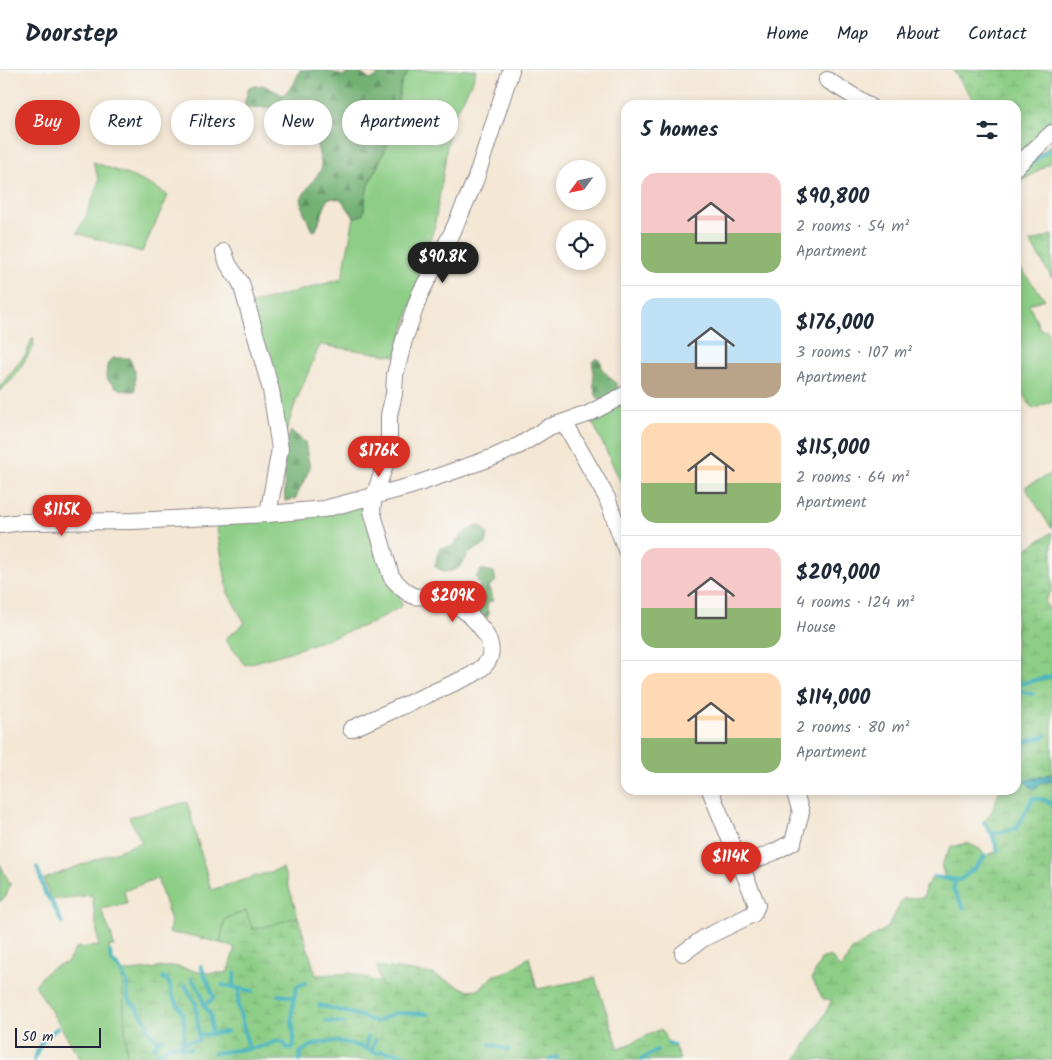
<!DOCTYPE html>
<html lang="en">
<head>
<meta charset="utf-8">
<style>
  :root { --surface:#fff; --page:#f6f6f7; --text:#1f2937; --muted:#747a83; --line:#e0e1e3; --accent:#d93025 }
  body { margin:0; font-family:Kalam,sans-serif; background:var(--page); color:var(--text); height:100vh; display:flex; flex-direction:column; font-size:19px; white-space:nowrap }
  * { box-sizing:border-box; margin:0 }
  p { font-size:16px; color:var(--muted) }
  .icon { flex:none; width:28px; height:28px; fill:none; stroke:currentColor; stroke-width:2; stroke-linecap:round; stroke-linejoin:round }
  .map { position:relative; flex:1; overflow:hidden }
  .details { position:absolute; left:621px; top:30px; width:400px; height:695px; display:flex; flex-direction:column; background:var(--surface); border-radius:15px; box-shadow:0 2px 8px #0003 }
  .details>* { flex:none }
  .top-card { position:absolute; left:15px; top:30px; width:475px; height:45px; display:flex; gap:10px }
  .needle { width:32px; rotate:237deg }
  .fabs { position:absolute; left:556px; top:90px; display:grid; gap:10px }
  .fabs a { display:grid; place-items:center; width:50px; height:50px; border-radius:50%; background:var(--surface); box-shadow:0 2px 8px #0003; font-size:25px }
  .scale { position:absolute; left:15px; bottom:12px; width:86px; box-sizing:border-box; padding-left:5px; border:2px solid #22223b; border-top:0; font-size:14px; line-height:18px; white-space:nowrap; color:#22223b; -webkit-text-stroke:4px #f6f6f2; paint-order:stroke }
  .price { position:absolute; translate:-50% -42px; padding:0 11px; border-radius:18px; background:var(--accent); color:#fff; font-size:16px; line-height:32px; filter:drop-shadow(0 1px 2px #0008) }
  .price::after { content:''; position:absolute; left:50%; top:30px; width:15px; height:11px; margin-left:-8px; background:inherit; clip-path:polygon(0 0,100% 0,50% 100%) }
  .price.current { background:#222; color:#fff }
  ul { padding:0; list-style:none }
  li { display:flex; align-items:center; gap:15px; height:125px; padding:0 20px }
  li+li { border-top:1px solid var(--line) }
  li span { display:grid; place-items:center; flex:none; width:140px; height:100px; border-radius:15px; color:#555 }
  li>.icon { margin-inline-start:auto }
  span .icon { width:60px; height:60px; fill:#fffc; stroke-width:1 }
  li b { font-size:21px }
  h2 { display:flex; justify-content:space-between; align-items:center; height:60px; padding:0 20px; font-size:21px }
  .tag { padding:0 18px; border-radius:22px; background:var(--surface); box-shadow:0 2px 8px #0003; font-size:18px; line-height:45px }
  .tag.current { background:var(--accent); color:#fff }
  header { display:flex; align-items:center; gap:30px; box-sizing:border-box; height:70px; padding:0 25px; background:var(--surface); border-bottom:1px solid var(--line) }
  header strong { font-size:24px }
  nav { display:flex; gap:28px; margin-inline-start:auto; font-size:18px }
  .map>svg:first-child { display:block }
</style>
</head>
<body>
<header>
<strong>Doorstep</strong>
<nav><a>Home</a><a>Map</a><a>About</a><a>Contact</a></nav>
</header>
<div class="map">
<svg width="1052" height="990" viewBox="0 0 1052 990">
  <defs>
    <pattern id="forest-firs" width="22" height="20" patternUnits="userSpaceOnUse" patternTransform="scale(1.25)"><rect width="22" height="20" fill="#72b173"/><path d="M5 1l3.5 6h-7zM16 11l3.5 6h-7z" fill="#5d9060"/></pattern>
    <pattern id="wetland-marsh" width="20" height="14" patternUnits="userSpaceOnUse" patternTransform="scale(1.25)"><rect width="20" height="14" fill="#8dce86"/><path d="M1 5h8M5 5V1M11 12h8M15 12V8" fill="none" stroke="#79b175"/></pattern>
    <pattern id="water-rules" width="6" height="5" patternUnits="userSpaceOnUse" patternTransform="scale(1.25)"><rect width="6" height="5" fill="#45b4be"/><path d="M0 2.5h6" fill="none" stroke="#39929c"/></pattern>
  </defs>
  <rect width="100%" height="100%" fill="#f6f6f2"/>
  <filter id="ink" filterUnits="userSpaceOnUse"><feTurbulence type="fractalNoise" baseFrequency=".02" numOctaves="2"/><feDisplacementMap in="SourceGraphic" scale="10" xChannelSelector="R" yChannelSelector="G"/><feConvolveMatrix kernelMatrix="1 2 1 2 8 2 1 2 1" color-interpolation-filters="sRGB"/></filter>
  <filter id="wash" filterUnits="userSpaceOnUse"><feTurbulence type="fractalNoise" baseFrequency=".0096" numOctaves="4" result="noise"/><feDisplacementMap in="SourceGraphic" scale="20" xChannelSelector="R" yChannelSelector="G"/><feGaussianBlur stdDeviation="1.12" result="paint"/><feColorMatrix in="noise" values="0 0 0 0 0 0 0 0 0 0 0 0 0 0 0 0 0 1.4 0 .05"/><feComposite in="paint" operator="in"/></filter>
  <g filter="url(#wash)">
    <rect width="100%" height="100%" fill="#f4e7d4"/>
    <path fill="#8dce86" stroke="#587860" d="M 409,0 L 476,0 L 473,10 L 450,54 L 444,99 L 434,158 L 396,286 L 320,275 L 296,331 L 282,374 L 251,234 L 342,209 L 354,147 L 363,145 L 367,119 L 397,54 L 396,40 L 401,14 Z
      M 93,92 C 112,99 154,113 168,126 L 142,182 L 77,163 L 86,146 L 99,111 Z
      M 1016,193 L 1045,229 L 1029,234 L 1040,259 L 1047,260 L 1052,283 L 1052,331 L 1033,339 L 1016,314 Z
      M 33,267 L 34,276 L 13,309 L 0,321 L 0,316 L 26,284 Z
      M 626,329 L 626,423 L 591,349 Z
      M 1052,403 L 1052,459 L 1025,417 Z
      M 362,436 L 368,439 L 397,517 L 402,536 L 372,553 L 293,581 L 245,595 L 225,569 L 245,553 L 228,523 L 216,453 Z
      M 187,732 L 211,820 L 283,798 L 298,847 L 253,861 L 246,841 L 225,849 L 220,873 L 193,866 L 169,863 L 171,851 L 157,808 L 124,821 L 127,834 L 101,839 L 111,864 L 114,876 L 109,876 L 111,890 L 122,902 L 127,990 L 81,990 L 35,915 C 44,903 52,895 67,893 L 76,878 L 99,876 L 92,825 L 51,830 L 44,809 L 142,772 L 129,747 Z
      M 0,794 L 10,814 L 6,826 L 0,832 Z"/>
    <path fill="url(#forest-firs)" stroke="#4a6a57" d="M 300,0 L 326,0 L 343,6 L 356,0 L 370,10 L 377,6 L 379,0 L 409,0 L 401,14 L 396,40 L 397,54 L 367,119 L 363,145 L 354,147 L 341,129 L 328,128 L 316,160 L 312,161 L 303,140 L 301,128 L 322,98 L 317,75 L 303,55 L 282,45 L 270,37 L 249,38 L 244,34 L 249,17 L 263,15 L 283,25 L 294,14 Z
      M 112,288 L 129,288 L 135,301 L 135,321 C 122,322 114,318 106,307 L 107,295 Z
      M 597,288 L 601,292 L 602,299 L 615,312 L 620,322 L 601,331 C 589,321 596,305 592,292 Z
      M 291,361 L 305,372 L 310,398 L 295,429 L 285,431 L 284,404 L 280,399 L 283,379 Z
      M 481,456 L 488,464 L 486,474 L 468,483 C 463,497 457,501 443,502 L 435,496 L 439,478 L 454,476 C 459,464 469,458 481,456 Z
      M 482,499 L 494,502 L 496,511 L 489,517 L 493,531 L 488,532 L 487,540 L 489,542 L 488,547 L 480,547 L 467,530 L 480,517 L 476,507 Z"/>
    <path fill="url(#wetland-marsh)" stroke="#587860" d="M 953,0 L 1052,0 L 1052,59 L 1024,83 L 1016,75 L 1016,35 L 977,35 Z
      M 1052,73 L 1052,91 L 1016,116 L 1016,105 Z
      M 1052,165 L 1052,208 L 1030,172 Z
      M 1052,462 L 1052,520 L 1045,531 L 1047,537 L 1052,537 L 1052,704 L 1025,711 L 1040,714 L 1052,711 L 1052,990 L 796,990 L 820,953 L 832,930 L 823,929 L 812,909 L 821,889 L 830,886 L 841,899 L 852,880 L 888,857 L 903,829 L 924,827 L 925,817 L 933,807 L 945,808 L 941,795 L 951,777 L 967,773 L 980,779 L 985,786 L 998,781 L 992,764 L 984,752 L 992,741 L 1000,720 L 1016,720 L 1016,486 Z
      M 246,841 L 253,860 L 298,847 L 316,905 L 351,903 L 380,913 L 377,896 L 432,904 L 469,921 L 478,920 L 495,905 L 510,901 L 529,887 L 537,919 L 595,908 L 619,979 L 661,959 L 668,973 L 674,975 L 680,990 L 143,990 L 144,985 L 130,986 L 127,990 L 122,902 L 174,896 L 204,903 L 227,903 L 235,878 L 220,873 L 225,849 Z"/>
    <path fill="url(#water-rules)" stroke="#346b7c" d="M 1052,704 L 1052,711 L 1040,714 L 1034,720 L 1024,711 Z"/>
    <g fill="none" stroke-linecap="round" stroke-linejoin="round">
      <path stroke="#45b4be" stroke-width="4" d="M 1047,54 L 1052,50
        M 1016,106 L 1052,77
        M 1016,615 L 1052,606
        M 1016,620 L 1032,624
        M 1016,675 L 1046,666
        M 984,752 L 992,764 L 998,781
        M 992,764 L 1016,759 L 1033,728 L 1046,730 L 1052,735
        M 37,797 L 45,823 L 53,834 L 62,853
        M 933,807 L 960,810 L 975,798 L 985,786
        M 955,810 L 953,820 L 964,838
        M 110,882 L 111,890 L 119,898 L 127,912 L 128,929 L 136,937 L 149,955 L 147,959 L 158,971
        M 201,896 L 214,927 L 211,931 L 204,935
        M 163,908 L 167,909 C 171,915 170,919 172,924 C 175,931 181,938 183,946 C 185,952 184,972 181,978
        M 192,909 L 201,923 L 204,935 L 211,945 L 211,964 L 199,965
        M 222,915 L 253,921
        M 233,918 L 235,903
        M 239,920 L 238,936 L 249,979
        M 278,925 L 294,927
        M 319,935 L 357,945 L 376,952 L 396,943 L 428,944
        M 326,951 L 344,953
        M 211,964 L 227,962
        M 184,972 L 199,970 L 196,934 L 185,915
        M 668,973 L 674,975
        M 490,974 L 509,980
        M 154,978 L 158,971 L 163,969
        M 365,978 L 368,967
        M 372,980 L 375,969
        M 214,983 L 261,977 L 277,971 L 284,973 L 287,978 L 293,978 C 296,968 292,959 292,949 C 292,938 294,927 297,916 L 305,913
        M 149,988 L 154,989 L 158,983 L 163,982 L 169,974 L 190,979
        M 34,990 L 41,973 L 57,958
        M 300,990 L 300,983 C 321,964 354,972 377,983 L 382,981 L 389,983 L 393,982 L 408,987
        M 395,990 L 398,983
        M 550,990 L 557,987
        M 641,990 L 657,980"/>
    </g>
  </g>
  <g filter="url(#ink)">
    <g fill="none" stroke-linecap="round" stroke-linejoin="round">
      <g stroke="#8b8488" stroke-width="18">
        <path id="minor" d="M 827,10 L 868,35
          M 1016,97 L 1052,63
          M 224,182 L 228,194 L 241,213 L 271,320 L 280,379 L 268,444
          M 564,352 L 607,428 L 626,480
          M 0,455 L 22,452 L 134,451 L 268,444 L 324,439 L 411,416 L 494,387 L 520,375 L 549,357 L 588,344 L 626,324
          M 351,659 L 472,605 C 479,600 488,595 490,586 C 496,563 457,530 437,526 C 430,525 421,528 414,526 C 406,523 396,513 391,506 L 372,441 L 374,426 L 389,384 L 389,345 L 394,324 L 395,305 L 404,270 L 420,224 L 452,163 L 475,111 L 511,0
          M 740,796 L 774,782 L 793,772 L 801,742 L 794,720
          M 683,883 L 704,868 L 753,844 L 757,835 L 710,720"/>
      </g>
      <use href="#minor" stroke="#fff" stroke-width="16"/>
    </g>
  </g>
</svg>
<div class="fabs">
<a><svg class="needle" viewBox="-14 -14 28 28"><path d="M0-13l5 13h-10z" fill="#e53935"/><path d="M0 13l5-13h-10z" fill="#747a83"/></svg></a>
<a><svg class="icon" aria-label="locate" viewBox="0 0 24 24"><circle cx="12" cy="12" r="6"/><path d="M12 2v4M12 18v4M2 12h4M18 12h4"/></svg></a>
</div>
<div class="scale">50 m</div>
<b class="price current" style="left:443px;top:214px">$90.8K</b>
<b class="price" style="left:379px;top:408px">$176K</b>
<b class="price" style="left:62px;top:467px">$115K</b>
<b class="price" style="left:453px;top:553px">$209K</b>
<b class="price" style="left:731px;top:814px">$114K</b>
<div class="top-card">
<a class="tag current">Buy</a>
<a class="tag">Rent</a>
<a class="tag">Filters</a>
<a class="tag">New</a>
<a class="tag">Apartment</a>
</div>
<section class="details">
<h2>5 homes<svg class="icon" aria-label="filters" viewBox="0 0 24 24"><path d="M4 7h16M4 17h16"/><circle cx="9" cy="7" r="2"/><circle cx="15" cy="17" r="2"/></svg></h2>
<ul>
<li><span style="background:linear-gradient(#f6c9c9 60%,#8fb573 0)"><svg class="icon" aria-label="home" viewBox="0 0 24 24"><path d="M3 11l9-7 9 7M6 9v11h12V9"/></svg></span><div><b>$90,800</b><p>2 rooms · 54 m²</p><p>Apartment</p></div></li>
<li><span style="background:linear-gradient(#bfe0f5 65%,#b9a48a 0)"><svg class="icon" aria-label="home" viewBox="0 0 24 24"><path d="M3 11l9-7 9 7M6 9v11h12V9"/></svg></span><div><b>$176,000</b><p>3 rooms · 107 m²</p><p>Apartment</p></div></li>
<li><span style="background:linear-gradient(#ffd9b3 60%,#8fb573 0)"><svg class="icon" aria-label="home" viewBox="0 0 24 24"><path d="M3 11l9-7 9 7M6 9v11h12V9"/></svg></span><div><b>$115,000</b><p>2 rooms · 64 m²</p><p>Apartment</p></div></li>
<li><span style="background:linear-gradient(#f6c9c9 60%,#8fb573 0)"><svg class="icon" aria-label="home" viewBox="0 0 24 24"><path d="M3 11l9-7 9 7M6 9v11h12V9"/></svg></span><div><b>$209,000</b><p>4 rooms · 124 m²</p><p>House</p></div></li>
<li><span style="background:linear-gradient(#ffd9b3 65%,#8fb573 0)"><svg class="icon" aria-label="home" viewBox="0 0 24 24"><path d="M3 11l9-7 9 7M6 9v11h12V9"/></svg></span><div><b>$114,000</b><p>2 rooms · 80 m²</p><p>Apartment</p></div></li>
</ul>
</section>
</div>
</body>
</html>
